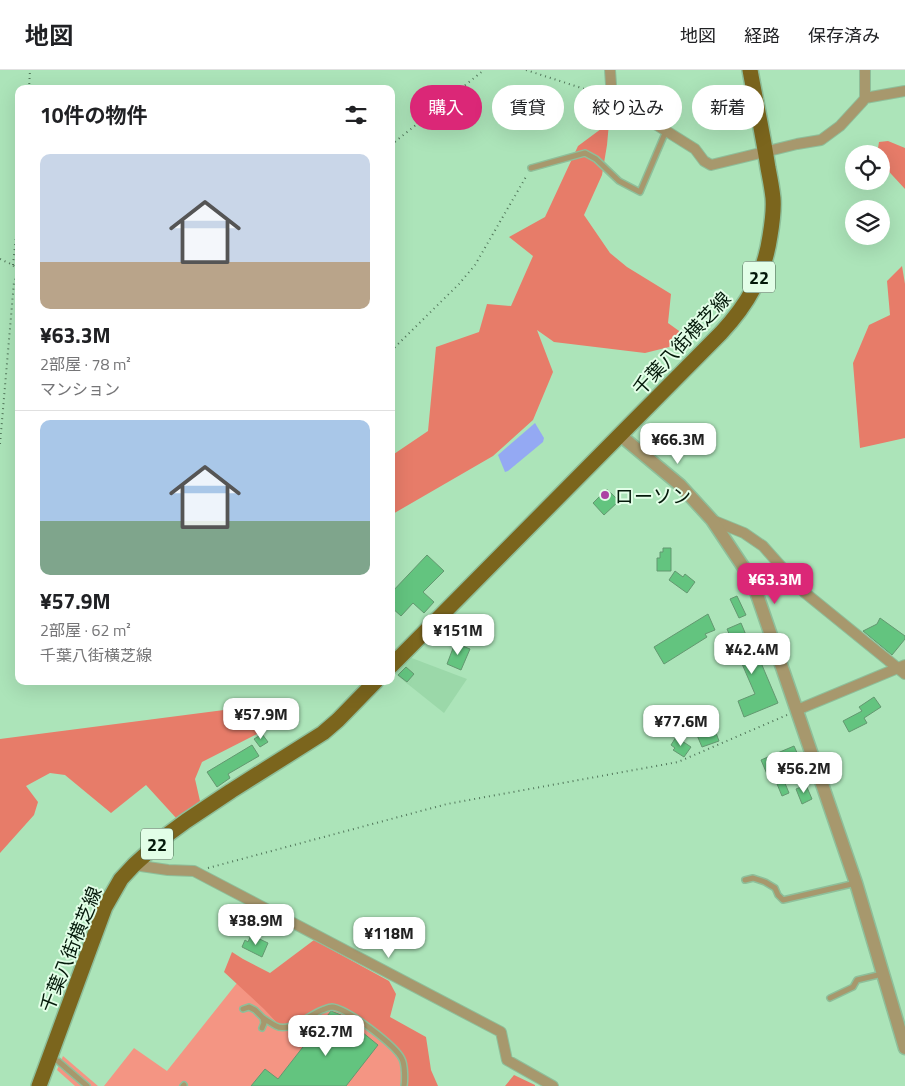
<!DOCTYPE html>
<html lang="ja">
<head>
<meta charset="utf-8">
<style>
  :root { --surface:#fff; --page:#f2f2f2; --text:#202124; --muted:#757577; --line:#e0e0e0; --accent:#db2777 }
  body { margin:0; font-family:"Titillium Web","Noto Sans JP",sans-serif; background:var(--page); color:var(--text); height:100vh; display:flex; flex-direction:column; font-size:19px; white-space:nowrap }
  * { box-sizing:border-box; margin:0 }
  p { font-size:16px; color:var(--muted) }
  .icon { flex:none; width:28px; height:28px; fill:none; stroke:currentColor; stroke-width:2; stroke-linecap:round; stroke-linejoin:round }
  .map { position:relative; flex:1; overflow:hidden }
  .side { position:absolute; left:15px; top:15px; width:380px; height:600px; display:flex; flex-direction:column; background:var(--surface); border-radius:10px; box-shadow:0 5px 20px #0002 }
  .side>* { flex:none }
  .banner { position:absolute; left:410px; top:15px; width:420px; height:45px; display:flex; gap:10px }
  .controls { position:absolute; left:845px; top:75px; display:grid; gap:10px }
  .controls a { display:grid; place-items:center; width:45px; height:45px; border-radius:50%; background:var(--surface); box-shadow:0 5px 20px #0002; font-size:25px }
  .price { position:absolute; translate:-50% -42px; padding:0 11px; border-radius:10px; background:#fff; color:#222; font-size:16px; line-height:32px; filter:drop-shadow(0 1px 2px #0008) }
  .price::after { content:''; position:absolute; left:50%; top:30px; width:15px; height:11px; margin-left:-8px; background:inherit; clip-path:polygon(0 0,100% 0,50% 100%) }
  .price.active { background:var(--accent); color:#fff }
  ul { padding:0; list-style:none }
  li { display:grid; align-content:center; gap:10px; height:265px; padding:0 25px }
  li+li { border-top:1px solid var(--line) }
  li span { display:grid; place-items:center; height:155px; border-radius:10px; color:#555 }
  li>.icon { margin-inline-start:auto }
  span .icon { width:90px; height:90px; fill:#fffc; stroke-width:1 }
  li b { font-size:21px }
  h2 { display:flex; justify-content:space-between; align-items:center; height:60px; padding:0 25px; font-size:21px }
  .pill { padding:0 18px; border-radius:22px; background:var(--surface); box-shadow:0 5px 20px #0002; font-size:18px; line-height:45px }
  .pill.active { background:var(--accent); color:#fff }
  header { display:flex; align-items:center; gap:30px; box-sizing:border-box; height:70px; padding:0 25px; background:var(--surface); border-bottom:1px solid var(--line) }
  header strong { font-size:24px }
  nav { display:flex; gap:28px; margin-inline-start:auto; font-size:18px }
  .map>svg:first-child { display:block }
</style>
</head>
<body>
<header>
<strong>地図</strong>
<nav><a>地図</a><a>経路</a><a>保存済み</a></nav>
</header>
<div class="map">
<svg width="905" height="1016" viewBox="0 0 905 1016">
  <rect width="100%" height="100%" fill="#ace4b9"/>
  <path fill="#9bd8a9" d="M 409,587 L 467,609 L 444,643 L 394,603 Z"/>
  <path fill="#f49583" d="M 241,908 L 328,928 L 401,969 L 421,1016 L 104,1016 L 134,978 L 167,1001 Z
    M 63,986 L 98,1016 L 75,1016 L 57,1000 Z"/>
  <path fill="#e77c69" d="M 609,53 L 607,75 L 602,105 L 584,145 L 610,183 L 627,197 L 671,224 L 668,253 L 693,271 L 645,283 L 554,272 L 537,260 L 553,302 L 533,350 L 493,386 L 391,445 L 391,386 L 428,361 L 436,277 L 479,262 L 487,234 L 511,236 L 533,186 L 509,167 L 545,147 L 578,76 Z
    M 888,71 L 905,78 L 905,119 L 881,93 L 881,84 L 877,84 L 879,72 Z
    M 902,196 L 905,214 L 905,368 L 860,378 L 853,293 L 869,255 L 890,245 L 887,211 Z
    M 255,636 L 263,661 L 202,692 L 195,709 L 200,731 L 177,749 L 146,715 L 111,743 L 65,705 L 50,703 L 26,716 L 38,732 L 34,745 L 0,783 L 0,669 Z
    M 314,870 L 389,911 L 396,924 L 390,947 L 426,967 L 431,1000 L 438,1016 L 404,1016 L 402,995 L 389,974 L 339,938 L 327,938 L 281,957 L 264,939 L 224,902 L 232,882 L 243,889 L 270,903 Z
    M 514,1005 L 535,1015 L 535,1016 L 505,1016 Z"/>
  <path fill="#94a9f3" d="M 535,353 L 544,368 L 543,372 L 508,401 L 505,402 L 498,385 Z"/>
  <path fill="#63c47f" stroke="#639870" d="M 607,419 L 619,431 L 604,445 L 593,433 Z
    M 663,478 L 671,478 L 671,501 L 657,501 L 657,488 L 660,488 L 660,482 L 663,482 Z
    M 427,485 L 444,501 L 423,522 L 434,532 L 424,543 L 413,533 L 401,546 L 391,537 L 395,532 L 391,528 L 391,523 Z
    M 675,501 L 683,507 L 685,504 L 695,512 L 687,523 L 669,510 Z
    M 737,526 L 746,545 L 739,548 L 730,529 Z
    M 708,544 L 715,560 L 705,564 L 707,567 L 664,594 L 654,577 Z
    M 880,548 L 905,566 L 905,569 L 892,585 L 863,561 L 877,554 Z
    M 741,553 L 756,589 L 759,588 L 778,633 L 744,647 L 738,631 L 755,624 L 727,559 Z
    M 455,573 L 470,579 L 461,600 L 447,594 Z
    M 406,597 L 414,604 L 407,612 L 398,605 Z
    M 874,627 L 881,637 L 864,648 L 867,653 L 849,662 L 843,651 L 862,641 L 859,637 Z
    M 712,652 L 719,671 L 702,677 L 694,658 L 702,655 L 702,656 Z
    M 262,664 L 268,672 L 260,677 L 254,669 Z
    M 676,667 L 691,677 L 684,687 L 673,680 L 675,678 L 671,675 Z
    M 252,675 L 259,686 L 228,704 L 230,708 L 217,717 L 207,702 Z
    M 794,676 L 803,696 L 782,706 L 789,723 L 782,726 L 775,709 L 770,711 L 761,690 Z
    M 806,715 L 812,729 L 802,734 L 796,719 Z
    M 251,865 L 268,873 L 262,887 L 242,877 L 245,870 L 248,872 Z
    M 331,941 L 341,945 L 378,975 L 346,1016 L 251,1016 L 265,999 L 278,1009 Z"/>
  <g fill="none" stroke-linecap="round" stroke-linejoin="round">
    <g stroke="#8ebf9a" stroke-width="8">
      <path id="service" d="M 531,98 L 585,83 L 596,89 L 619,111 L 640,122 L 666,61
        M 745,810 L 753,808 L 765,812 L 775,818 L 778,825 L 783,830 L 856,813
        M 830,928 L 853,917 L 857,910 L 882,904
        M 243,939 L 249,937 L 255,940 L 263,948 L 264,953 L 262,958
        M 263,948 C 268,951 272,954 276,956 C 289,963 309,945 322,940 C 325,939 329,937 332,937 C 347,938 396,976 402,989 C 405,995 405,1010 404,1016
        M 52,989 L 58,991 L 87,1016
        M 183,1016 L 184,1015"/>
    </g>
    <g stroke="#8ebf9a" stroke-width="12">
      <path id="minor" d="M 610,0 L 612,29 L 623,40 L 644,47 L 695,79 L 704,91 L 711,95 L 797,74 L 821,70 L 840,56 L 863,31 L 865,28 L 865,0
        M 865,28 L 905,21
        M 712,450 L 744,463 L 763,476 L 804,522 L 905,604
        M 797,640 L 905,595
        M 134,795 L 168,800 L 194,801 L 501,962 L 507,990 L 553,1016"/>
    </g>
    <g stroke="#8ebf9a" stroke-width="15">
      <path id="tertiary" d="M 620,365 L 680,415 L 712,450 L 752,510 L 856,813 L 905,978"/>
    </g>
    <g stroke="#8ebf9a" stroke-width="18">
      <path id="primary" d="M 391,596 L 721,263 C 748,234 764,206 770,166 C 772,154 774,140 773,128 C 772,118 770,108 768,98 C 763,65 756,33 750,0
        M 39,1016 L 105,837 L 121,809 L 134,795 L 167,765 L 186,751 L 231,721 L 323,663 L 338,650 L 376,611"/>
    </g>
    <path stroke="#51765a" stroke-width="2" stroke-dasharray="1 4" stroke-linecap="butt" d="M 526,0 L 603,25
      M 29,19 L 30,0
      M 391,75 L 484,0
      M 0,189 L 13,195 L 19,204
      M 13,195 L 19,137
      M 391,281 L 459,214 L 475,195 L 527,105
      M 0,374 L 14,212 L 18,204
      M 208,798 L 447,734 L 678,692 L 787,645"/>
    <use href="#service" stroke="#a7986d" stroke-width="5"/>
    <use href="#minor" stroke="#a7986d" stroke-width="10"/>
    <use href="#tertiary" stroke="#a7986d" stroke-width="12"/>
    <use href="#primary" stroke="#7b651d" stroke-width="15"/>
  </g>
  <circle fill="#ac42a3" stroke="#e2fee7" stroke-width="2" cx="605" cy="425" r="5"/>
  <g text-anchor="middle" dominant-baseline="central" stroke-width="4" stroke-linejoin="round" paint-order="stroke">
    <g fill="#e2fee7" stroke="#475e4c" stroke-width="1">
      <rect x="743" y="191.5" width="32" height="31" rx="4"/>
      <rect x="141" y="758.5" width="32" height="31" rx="4"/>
    </g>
    <g font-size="18" font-weight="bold" fill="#04190a">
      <text x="759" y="207">22</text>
      <text x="157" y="774">22</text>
    </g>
    <g font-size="19" fill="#04190a" stroke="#e2fee7">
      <text transform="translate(681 273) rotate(-47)">千葉八街横芝線</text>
      <text transform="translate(70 879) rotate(-68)">千葉八街横芝線</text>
    </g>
    <g font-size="19" fill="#04190a" stroke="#e2fee7" text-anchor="start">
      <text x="615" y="425">ローソン</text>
    </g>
  </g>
</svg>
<div class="controls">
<a><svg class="icon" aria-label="locate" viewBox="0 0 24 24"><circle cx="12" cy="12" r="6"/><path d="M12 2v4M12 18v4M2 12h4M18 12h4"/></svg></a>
<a><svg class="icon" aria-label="layers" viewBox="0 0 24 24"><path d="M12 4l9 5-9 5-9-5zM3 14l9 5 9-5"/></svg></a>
</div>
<b class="price" style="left:678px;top:395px">¥66.3M</b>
<b class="price active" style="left:775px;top:535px">¥63.3M</b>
<b class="price" style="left:458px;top:586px">¥151M</b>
<b class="price" style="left:752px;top:605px">¥42.4M</b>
<b class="price" style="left:261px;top:670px">¥57.9M</b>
<b class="price" style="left:681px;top:677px">¥77.6M</b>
<b class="price" style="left:804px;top:724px">¥56.2M</b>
<b class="price" style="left:256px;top:876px">¥38.9M</b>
<b class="price" style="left:389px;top:889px">¥118M</b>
<b class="price" style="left:326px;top:987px">¥62.7M</b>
<div class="banner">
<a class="pill active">購入</a>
<a class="pill">賃貸</a>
<a class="pill">絞り込み</a>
<a class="pill">新着</a>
</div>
<section class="side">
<h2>10件の物件<svg class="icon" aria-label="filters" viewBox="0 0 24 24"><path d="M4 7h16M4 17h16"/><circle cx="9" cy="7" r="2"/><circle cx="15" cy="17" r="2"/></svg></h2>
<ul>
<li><span style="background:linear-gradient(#c9d6e8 70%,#b9a48a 0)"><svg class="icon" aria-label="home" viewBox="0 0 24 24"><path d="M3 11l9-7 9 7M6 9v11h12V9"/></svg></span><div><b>¥63.3M</b><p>2部屋 · 78 m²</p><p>マンション</p></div></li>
<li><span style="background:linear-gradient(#a9c7e8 65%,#7fa58c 0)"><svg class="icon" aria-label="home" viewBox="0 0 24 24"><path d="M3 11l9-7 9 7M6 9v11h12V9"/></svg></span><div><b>¥57.9M</b><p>2部屋 · 62 m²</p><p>千葉八街横芝線</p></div></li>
</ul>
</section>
</div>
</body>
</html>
